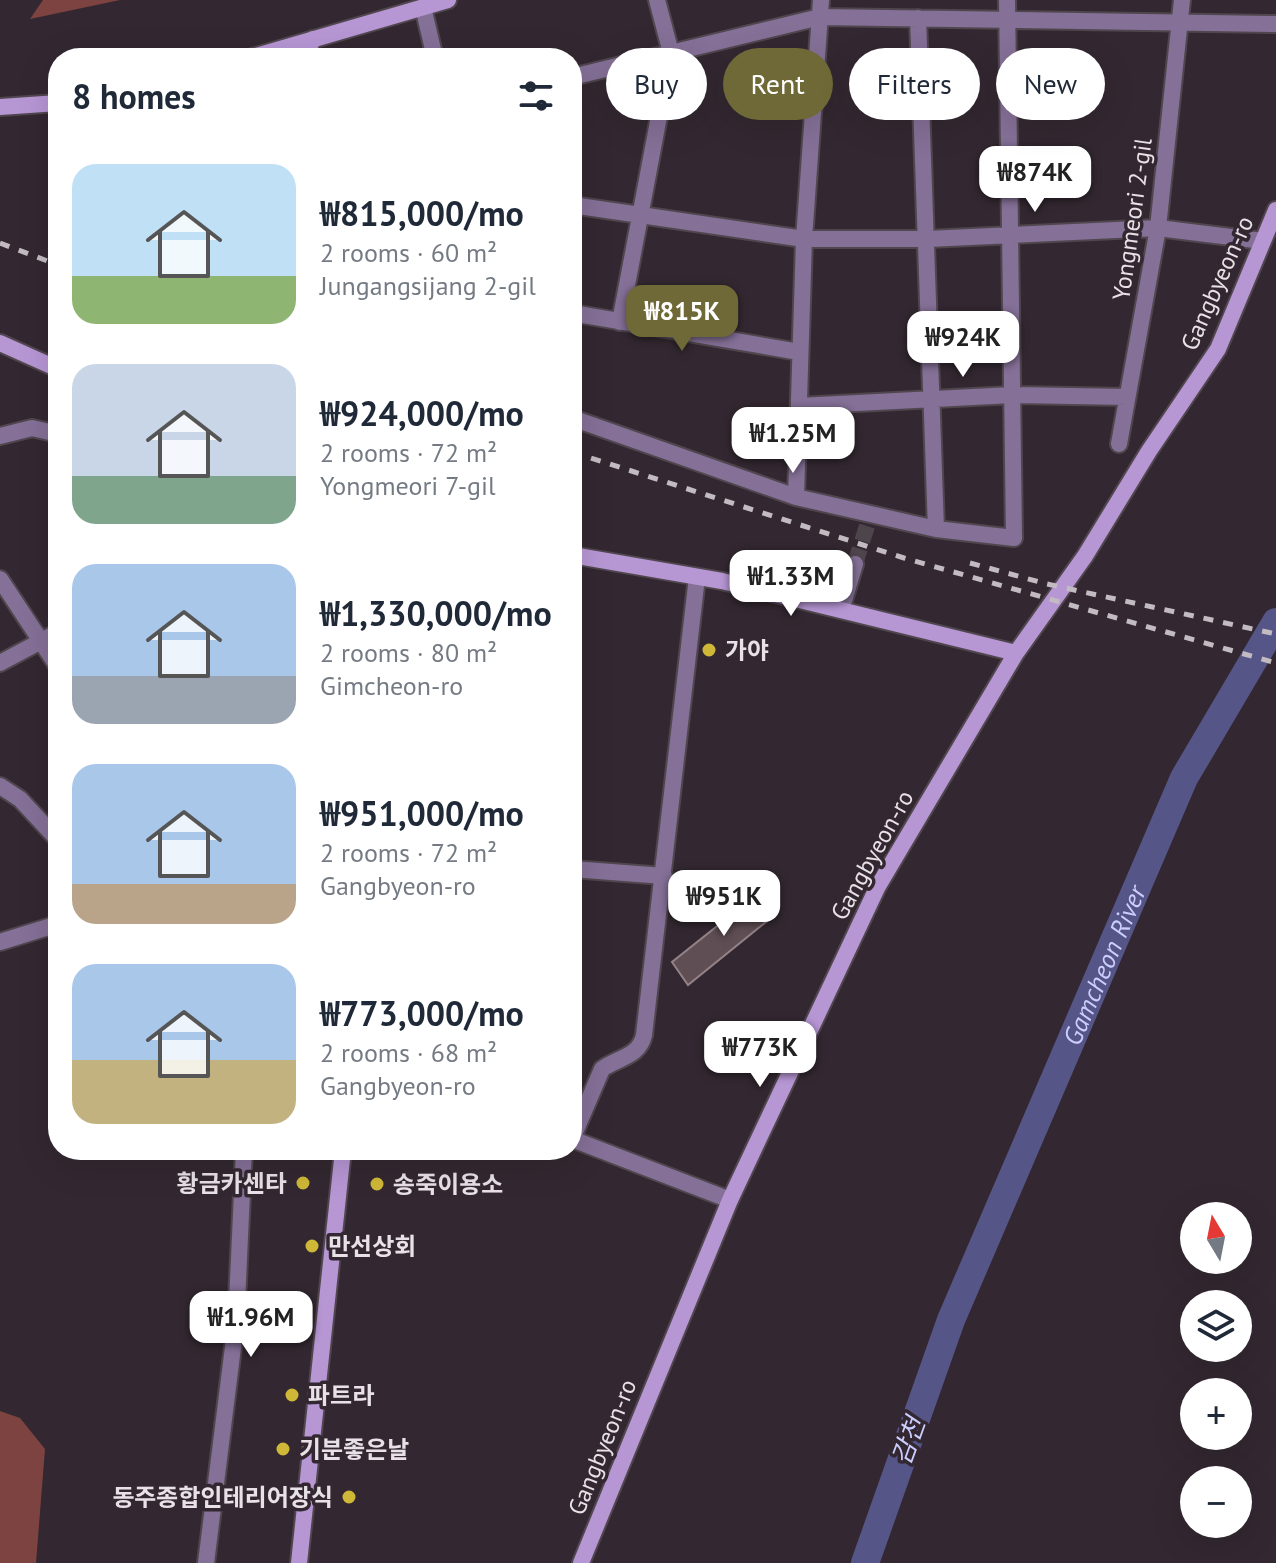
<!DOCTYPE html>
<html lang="en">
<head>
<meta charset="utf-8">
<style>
  :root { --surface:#fff; --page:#f6f6f7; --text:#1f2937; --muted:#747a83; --accent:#6e6937 }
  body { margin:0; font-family:"PT Sans","Noto Sans KR",sans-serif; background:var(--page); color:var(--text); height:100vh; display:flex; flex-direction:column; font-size:30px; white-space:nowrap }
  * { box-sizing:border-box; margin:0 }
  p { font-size:26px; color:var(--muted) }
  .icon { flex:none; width:44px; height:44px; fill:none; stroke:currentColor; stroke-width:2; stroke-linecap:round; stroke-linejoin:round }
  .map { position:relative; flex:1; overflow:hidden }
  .sheet { position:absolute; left:48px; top:48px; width:534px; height:1112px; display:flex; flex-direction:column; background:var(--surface); border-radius:32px; box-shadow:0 8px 32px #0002 }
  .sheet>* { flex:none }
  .banner { position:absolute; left:606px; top:48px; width:550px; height:72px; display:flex; gap:16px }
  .needle { width:52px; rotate:350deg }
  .fabs { position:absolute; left:1180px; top:1202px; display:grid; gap:16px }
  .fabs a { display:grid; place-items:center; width:72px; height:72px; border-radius:50%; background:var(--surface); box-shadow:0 8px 32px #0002; font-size:40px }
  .price { position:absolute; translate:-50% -68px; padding:0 18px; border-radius:16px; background:#fff; color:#222; font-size:26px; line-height:52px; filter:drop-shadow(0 2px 4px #0008) }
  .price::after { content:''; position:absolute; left:50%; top:48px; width:24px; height:18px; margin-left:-12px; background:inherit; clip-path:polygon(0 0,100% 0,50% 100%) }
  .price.current { background:var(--accent); color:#fff }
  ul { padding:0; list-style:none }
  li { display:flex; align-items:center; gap:24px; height:200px; padding:0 24px }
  li span { display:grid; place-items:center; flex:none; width:224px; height:160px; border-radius:24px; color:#555 }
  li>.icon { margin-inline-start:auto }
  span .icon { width:96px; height:96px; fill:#fffc; stroke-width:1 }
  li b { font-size:34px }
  h2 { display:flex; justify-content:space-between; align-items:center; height:96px; padding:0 24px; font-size:34px }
  .pill { padding:0 28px; border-radius:36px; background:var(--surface); box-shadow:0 8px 32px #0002; font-size:28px; line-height:72px }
  .pill.current { background:var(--accent); color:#fff }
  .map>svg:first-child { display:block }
</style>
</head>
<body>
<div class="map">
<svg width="1276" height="1563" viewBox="0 0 1276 1563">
  <rect width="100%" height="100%" fill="#332831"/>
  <path fill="#7d4340" d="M 43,0 L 120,0 L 30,19 Z
    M 0,1411 L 20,1418 L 45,1449 L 36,1563 L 0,1563 Z"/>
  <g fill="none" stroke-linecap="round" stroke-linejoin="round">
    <path stroke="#565587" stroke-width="28" id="s1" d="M 865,1563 L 951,1320 L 1184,778 L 1276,622"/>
  </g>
  <path fill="#5f4f54" stroke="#948287" stroke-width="2" d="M 760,892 L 777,913 L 688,985 L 672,962 Z"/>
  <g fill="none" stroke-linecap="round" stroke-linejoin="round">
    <path stroke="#4e444c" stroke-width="16" stroke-dasharray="16 8" stroke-linecap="butt" d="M 855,564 L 867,526"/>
    <g stroke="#50464e" stroke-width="20">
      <path id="street" d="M 423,7 L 435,58
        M 918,18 L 936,529
        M 572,77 L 820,17 L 1276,24
        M 572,205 L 804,239 L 928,239 L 1158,228 L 1263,241
        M 572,313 L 799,352
        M 620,322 L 671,53 L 657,0
        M 799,406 L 1012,395 L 1127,397
        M 572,418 L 796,497 L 936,529 L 1014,538 L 1007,0
        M 0,436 L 32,428 L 58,434
        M 1119,444 L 1158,228 L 1182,0
        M 796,497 L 804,239 L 821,0
        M 697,577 L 644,1035 C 639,1057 619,1057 602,1069 L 572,1139 L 730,1200
        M 0,579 L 58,667
        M 841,610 L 855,564
        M 0,663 L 58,632
        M 0,786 L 20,799 L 58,840
        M 572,869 L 664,876
        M 0,942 L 58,924
        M 206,1563 L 236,1323 L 244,1150"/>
    </g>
    <g stroke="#50464e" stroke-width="20">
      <path id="secondary" d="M 249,58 L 448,0
        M 305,58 L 313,39
        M 0,107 L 58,103
        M 0,343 L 58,369
        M 572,555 L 722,581 L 1016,653
        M 299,1563 L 343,1150
        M 581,1563 L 730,1200 L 877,888 L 1016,653 L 1085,556 L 1149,451 L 1218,349 L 1276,210"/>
    </g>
    <use href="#street" stroke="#857097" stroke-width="16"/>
    <use href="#secondary" stroke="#b796d4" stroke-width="16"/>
    <path stroke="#c3bbc2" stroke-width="5" stroke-dasharray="10 10" stroke-linecap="butt" d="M 0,243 L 58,265
      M 572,452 L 904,558 L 1276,663
      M 970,563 L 1047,584 L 1276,634"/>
  </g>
  <g fill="#cfb837" stroke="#332831" stroke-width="3">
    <circle cx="709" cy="650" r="8"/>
    <circle cx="303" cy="1183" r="8"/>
    <circle cx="377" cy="1184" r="8"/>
    <circle cx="312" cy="1246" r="8"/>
    <circle cx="292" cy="1395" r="8"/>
    <circle cx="283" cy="1449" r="8"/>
    <circle cx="349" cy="1497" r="8"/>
  </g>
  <g text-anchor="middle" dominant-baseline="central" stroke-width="7" stroke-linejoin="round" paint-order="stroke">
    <g font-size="24" fill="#e8e1e7" stroke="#332831">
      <text transform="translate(1132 219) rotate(-82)">Yongmeori 2-gil</text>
      <text transform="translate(1217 283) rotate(-66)">Gangbyeon-ro</text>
      <text transform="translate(872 855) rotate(-61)">Gangbyeon-ro</text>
      <text transform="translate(602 1447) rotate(-68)">Gangbyeon-ro</text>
    </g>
    <g font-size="24" font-weight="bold" fill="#e8e1e7" stroke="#332831" text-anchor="start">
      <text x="725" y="650">가야</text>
      <text x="287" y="1183" text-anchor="end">황금카센타</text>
      <text x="393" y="1184">송죽이용소</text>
      <text x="328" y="1246">만선상회</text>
      <text x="308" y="1395">파트라</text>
      <text x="299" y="1449">기분좋은날</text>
      <text x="333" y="1497" text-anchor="end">동주종합인테리어장식</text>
    </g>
    <g font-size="26" font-style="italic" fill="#cccefe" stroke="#332831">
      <text stroke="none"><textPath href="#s1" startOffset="644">Gamcheon River</textPath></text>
      <text transform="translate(908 1441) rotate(-70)">감천</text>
    </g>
  </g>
</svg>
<div class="fabs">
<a><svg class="needle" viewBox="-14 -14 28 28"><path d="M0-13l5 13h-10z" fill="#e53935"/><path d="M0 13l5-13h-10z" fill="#747a83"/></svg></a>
<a><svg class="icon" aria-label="layers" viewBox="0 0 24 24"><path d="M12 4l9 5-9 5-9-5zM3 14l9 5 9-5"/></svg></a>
<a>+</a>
<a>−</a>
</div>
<b class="price" style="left:1035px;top:214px">₩874K</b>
<b class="price current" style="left:682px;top:353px">₩815K</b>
<b class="price" style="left:963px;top:379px">₩924K</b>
<b class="price" style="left:793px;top:475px">₩1.25M</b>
<b class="price" style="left:791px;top:618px">₩1.33M</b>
<b class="price" style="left:724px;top:938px">₩951K</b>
<b class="price" style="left:760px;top:1089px">₩773K</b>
<b class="price" style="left:251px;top:1359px">₩1.96M</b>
<div class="banner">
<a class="pill">Buy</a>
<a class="pill current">Rent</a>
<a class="pill">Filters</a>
<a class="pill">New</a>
</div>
<section class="sheet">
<h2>8 homes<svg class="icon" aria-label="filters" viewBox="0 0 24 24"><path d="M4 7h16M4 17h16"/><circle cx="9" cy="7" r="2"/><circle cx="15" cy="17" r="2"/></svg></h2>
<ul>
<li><span style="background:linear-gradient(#bfe0f5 70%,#8fb573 0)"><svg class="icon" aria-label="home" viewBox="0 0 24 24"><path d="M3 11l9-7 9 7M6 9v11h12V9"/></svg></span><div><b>₩815,000/mo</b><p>2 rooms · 60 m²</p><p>Jungangsijang 2-gil</p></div></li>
<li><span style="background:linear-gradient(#c9d6e8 70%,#7fa58c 0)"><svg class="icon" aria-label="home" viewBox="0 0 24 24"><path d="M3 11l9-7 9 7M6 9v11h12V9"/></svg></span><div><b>₩924,000/mo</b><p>2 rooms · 72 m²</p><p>Yongmeori 7-gil</p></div></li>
<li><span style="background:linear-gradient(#a9c7e8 70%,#9aa5b1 0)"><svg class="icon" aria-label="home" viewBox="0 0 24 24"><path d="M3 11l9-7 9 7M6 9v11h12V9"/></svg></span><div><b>₩1,330,000/mo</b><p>2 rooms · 80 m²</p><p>Gimcheon-ro</p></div></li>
<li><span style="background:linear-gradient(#a9c7e8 75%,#b9a48a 0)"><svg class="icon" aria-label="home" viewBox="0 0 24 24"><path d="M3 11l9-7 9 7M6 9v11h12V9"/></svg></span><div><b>₩951,000/mo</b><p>2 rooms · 72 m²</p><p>Gangbyeon-ro</p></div></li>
<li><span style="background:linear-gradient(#a9c7e8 60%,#c2b280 0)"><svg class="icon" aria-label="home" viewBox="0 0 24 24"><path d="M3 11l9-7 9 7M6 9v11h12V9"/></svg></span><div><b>₩773,000/mo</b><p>2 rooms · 68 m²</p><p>Gangbyeon-ro</p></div></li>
</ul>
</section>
</div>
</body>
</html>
